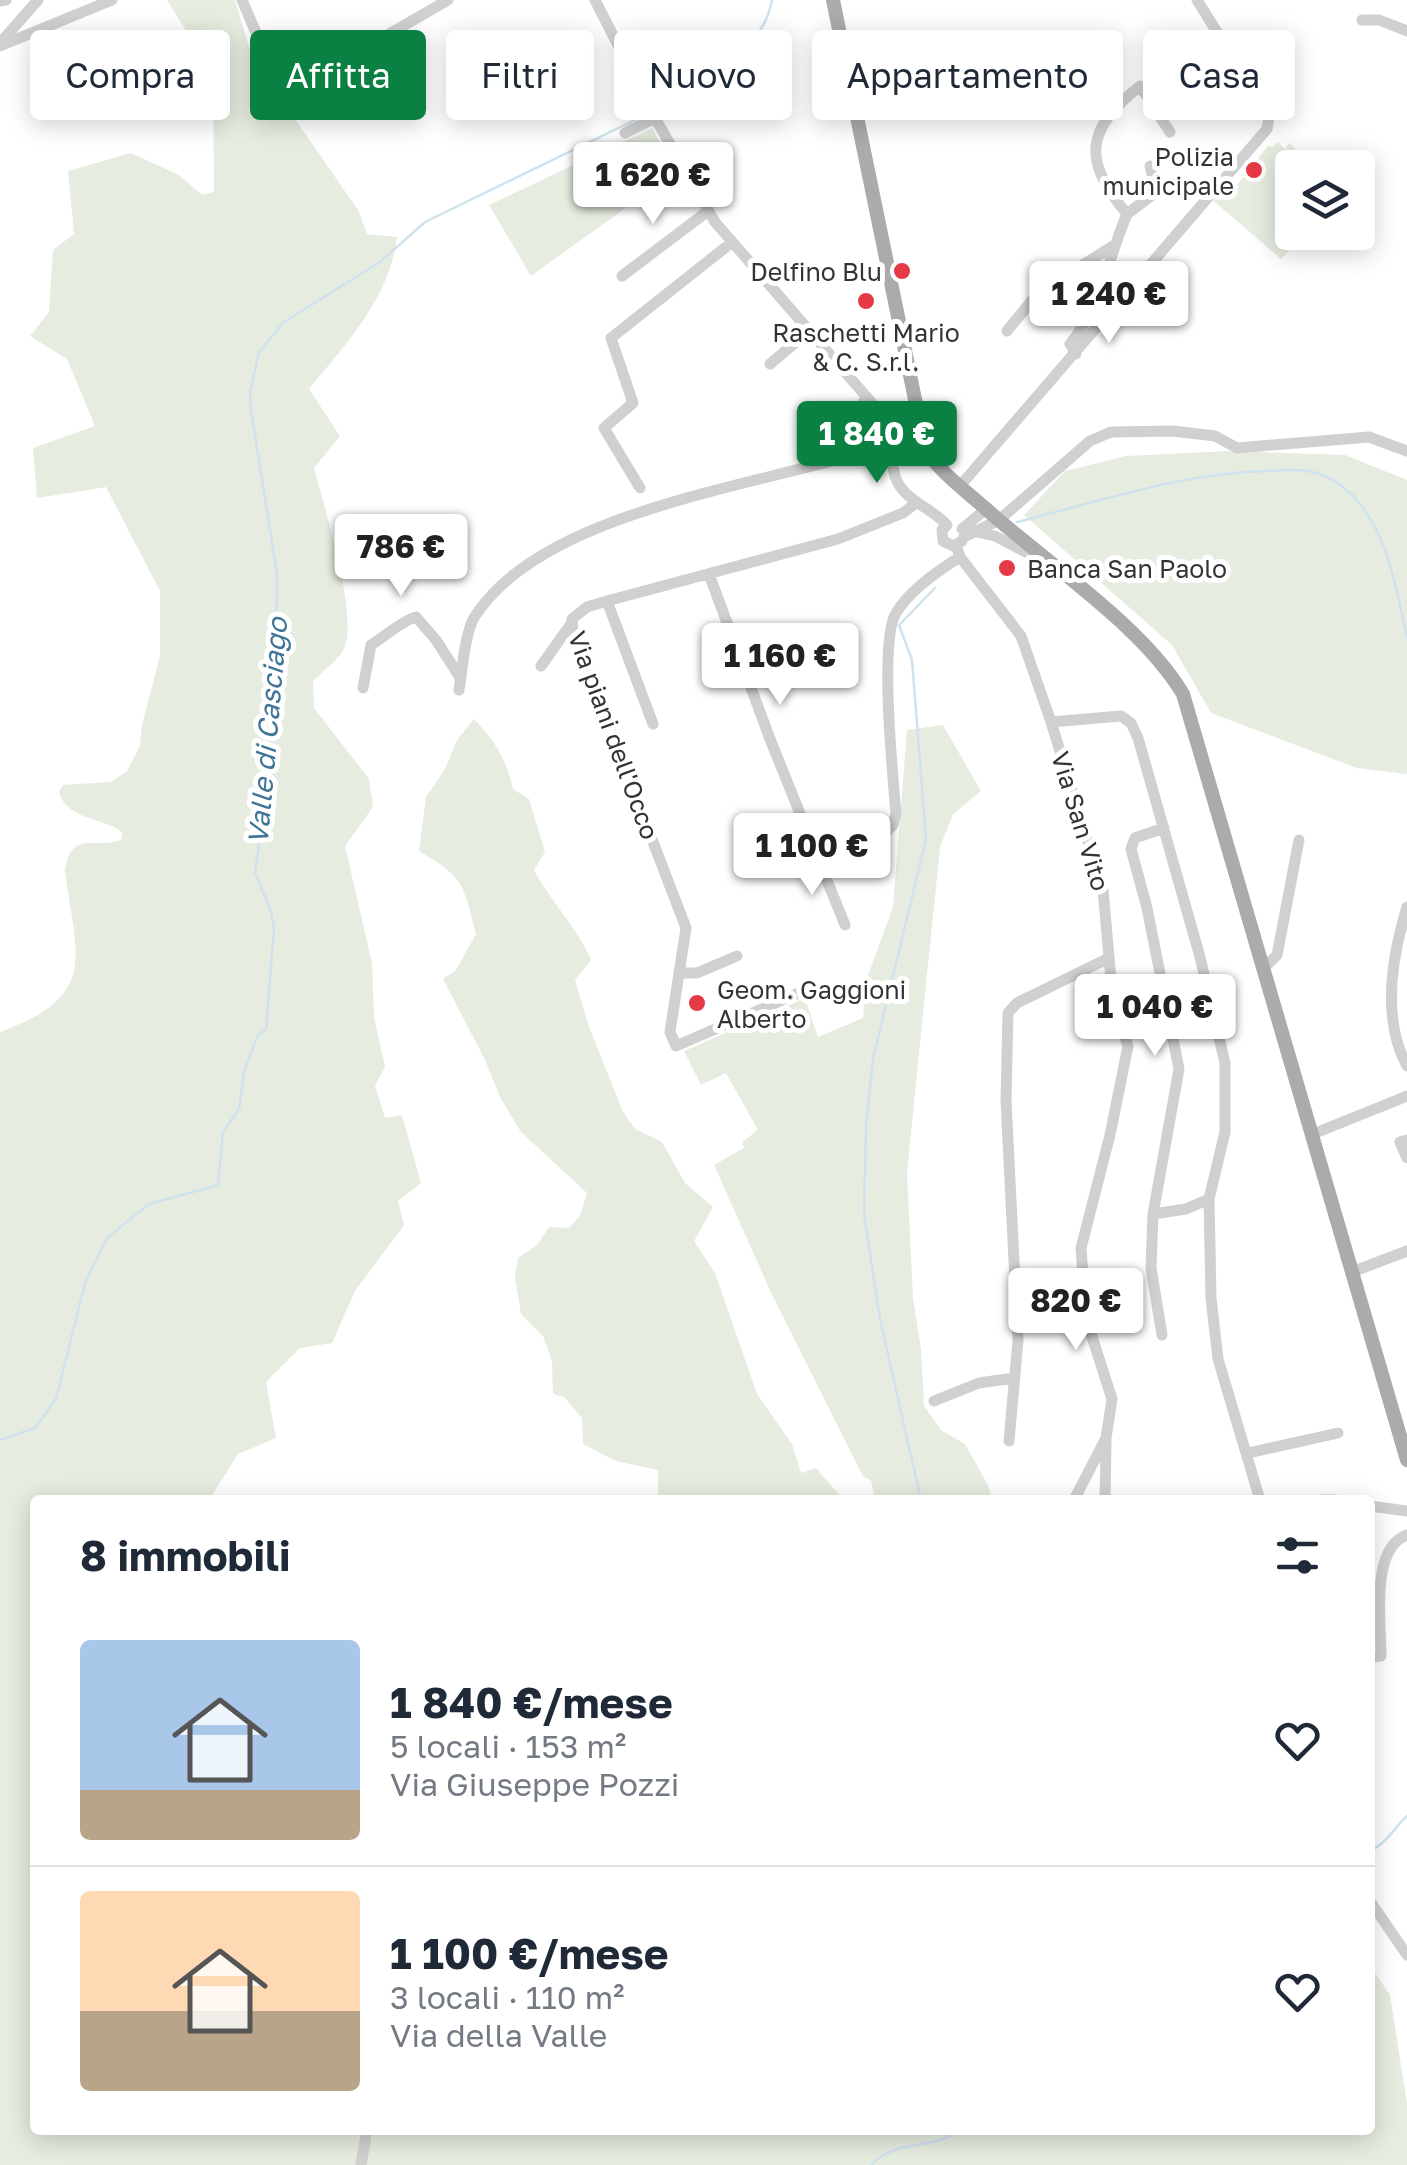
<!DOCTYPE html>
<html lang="it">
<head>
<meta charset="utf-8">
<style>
  :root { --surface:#fff; --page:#f6f6f7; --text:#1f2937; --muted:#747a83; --line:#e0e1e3; --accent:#0b8043 }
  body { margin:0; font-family:"Golos Text",sans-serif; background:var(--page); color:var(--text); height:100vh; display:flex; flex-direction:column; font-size:38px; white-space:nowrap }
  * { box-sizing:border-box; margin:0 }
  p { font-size:32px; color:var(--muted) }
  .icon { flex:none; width:55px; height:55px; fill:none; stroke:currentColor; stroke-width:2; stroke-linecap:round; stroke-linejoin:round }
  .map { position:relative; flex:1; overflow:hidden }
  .drawer { position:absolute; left:30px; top:1495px; width:1345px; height:640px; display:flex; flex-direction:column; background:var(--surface); border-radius:10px; box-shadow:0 5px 25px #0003 }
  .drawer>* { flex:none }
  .top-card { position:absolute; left:30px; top:30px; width:1348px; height:90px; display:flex; gap:20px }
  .tools { position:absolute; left:1275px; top:150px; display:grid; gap:20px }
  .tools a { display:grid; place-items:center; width:100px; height:100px; border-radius:10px; background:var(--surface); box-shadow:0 5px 25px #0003; font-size:50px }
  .price { position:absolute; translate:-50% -85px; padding:0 22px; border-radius:10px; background:#fff; color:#222; font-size:32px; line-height:65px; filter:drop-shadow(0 2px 5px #0008) }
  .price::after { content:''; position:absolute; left:50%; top:60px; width:30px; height:22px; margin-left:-15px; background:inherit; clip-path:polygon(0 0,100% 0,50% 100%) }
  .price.current { background:var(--accent); color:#fff }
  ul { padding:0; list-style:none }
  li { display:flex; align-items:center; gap:30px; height:250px; padding:0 50px }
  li+li { border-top:2px solid var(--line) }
  li span { display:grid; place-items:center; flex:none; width:280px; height:200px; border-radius:10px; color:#555 }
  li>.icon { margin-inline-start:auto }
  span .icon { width:120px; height:120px; fill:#fffc; stroke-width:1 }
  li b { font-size:42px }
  h2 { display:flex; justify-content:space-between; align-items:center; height:120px; padding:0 50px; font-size:42px }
  .tag { padding:0 35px; border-radius:10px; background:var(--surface); box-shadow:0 5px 25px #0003; font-size:35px; line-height:90px }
  .tag.current { background:var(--accent); color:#fff }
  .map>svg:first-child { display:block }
</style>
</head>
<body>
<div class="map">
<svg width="1407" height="2165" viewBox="0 0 1407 2165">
  <rect width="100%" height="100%" fill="#fff"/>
  <path fill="#e6ecdf" d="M 167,0 L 235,0 L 252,57 L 358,210 L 367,234 L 397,237 C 390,297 346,344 309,389 L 340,436 L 314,468 C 324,506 357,611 345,646 C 341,658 322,672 313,681 L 314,708 L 369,779 L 373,807 L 345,846 L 372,963 L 374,1017 L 385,1067 L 375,1086 L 385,1118 L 402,1115 L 421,1183 L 398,1201 L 404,1225 L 355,1291 L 332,1343 L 300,1348 L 266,1382 L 276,1438 L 238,1454 L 209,1500 L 35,1500 L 35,2130 L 1370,2130 L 1370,1966 L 1390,1995 L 1407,2104 L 1407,2165 L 0,2165 L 0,1032 C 100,995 76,957 65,871 C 71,830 93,849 121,840 L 122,832 C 102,817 67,820 59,792 L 63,785 L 111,782 L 127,771 L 140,746 L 142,725 L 160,656 L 160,591 L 106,487 L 37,498 L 33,448 L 95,426 L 67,359 L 30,336 L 49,312 L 53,250 L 74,234 L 68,171 L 131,153 L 179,175 L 202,195 L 214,192 L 213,74 Z
    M 652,128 L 676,172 L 531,276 L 489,205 Z
    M 1278,142 L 1285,149 L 1289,143 L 1318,167 L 1292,168 L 1292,232 L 1320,233 L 1317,237 L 1311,234 L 1303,245 L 1298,241 L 1281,259 L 1209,197 L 1225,179 L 1237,185 L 1268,146 L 1272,147 Z
    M 1230,451 L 1345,455 L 1407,480 L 1407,774 L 1357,768 L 1211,713 L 1172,645 L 1024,515 L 1065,471 L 1126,456 Z
    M 474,719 C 494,739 507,761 513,789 L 529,799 L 545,852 L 534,870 C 551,902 577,927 591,960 L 575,980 L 589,1027 L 623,1112 L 635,1129 L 662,1142 L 685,1183 L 713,1207 L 694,1241 L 715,1273 L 757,1394 L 792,1444 L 801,1473 L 816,1468 L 844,1500 L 658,1500 L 658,1470 L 616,1461 L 583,1444 L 582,1418 L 564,1397 L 553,1394 L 552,1361 L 543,1336 L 521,1314 L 515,1277 L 518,1258 L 538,1244 L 549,1227 L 569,1228 L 580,1216 L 587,1193 L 521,1132 L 501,1099 L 484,1058 L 443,979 L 456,970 L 476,934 C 464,885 464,877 419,851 L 426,797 L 445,769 L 457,740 Z
    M 943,725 L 981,791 L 953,814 L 940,847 L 907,1172 L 913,1298 L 921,1350 L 924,1406 L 941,1430 L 965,1444 L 988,1485 L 992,1500 L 875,1500 L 871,1480 L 863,1476 L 774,1299 L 714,1165 L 744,1148 L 742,1142 L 758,1130 L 726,1073 L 701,1085 L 684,1051 L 805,998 L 818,1037 L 863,1018 L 866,981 L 893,907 L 907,730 Z"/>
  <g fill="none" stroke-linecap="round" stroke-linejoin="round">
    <path stroke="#cfe2ee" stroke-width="2.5" d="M 658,106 C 702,79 762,56 772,0
      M 1017,522 C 1099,502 1181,473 1266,471 C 1284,470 1302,468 1320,474 C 1330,477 1344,487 1352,495 C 1388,531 1396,589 1407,637
      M 0,1440 L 35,1428 L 56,1399 L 85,1283 L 107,1238 L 149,1204 L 218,1185 L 223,1132 L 239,1109 L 244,1072 L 257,1037 L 266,1029 L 274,928 L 271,911 L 255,873 L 268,782 L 276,683 L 277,574 L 251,410 L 250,393 L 259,352 L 284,322 L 380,262 L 425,222 L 643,116
      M 921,1500 L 880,1319 L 864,1214 L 866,1124 L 873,1059 L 926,839 L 912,660 L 899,625 L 935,588
      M 1370,1851 C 1387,1843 1393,1829 1407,1816
      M 871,2165 C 901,2136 927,2153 960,2130"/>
    <path stroke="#d0d0d0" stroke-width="11" d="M 242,0 L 272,70 L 280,80 L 301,85 L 448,0
      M 595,0 L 655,118 L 715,222 L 884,417 C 897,437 887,461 897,481 C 907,502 932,508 947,525
      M 0,1 L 6,0
      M 1362,20 L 1379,20 L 1407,31
      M 841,40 L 855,41 L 996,97
      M 0,43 L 38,0
      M 0,46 L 112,0
      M 625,133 L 655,118
      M 1127,214 L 1156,192 L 1150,166
      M 622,276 L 708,211
      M 1007,331 L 1038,293 L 1113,246
      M 1076,354 L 1070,344 C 1101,306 1108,259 1127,214 C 1083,161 1084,130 1140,86 L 1170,132
      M 770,364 L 809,331
      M 867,397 L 858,410 L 874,431 L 890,426
      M 960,486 L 1267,129 L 1269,117 L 1263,106 L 1197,0
      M 640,488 L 604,428 L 633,403 L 611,338 L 731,243
      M 947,525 L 942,530 L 943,541 L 953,546 L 962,541
      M 962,529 L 986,509
      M 977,532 L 995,536 L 1037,558
      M 964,537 L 999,520 L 1090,441 L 1111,432 L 1173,431 L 1215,436 L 1237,448 L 1369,437 L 1407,451
      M 956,545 L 960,557 L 1021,636 L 1051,722 L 1121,716 L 1131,723 L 1138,738 L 1200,957 L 1225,1063 L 1225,1132 L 1209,1199 L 1211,1298 L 1218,1359 L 1260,1500
      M 709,574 L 770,739 L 845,925
      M 607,601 L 653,724
      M 541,666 L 571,624
      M 363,688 L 371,645 C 384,637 403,620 416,617 L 436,640 L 461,679
      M 459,690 C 462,672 465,631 475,616 C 548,505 774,486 892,442
      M 1051,722 L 1103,890 L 1113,1002 L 1128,1046 L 1110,1135 L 1081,1248 L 1086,1318 L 1112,1399 L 1106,1438 L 1074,1500
      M 817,856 L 885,833 L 893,825 L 896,814 C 893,776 879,641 896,613 C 909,591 939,570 960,557
      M 1407,907 C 1392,956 1381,1018 1407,1066
      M 1265,967 L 1277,955 L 1299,840
      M 680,973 L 697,973 L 737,956
      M 810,988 L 676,1046 L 670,1032 L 686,928 L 573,633 L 572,619 L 587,607 L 607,601 L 838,539 L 903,513 L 917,502
      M 1313,1134 L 1407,1096
      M 1407,1140 L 1400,1142 L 1407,1158
      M 1153,1214 L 1186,1209 L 1209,1199
      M 1352,1272 L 1407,1251
      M 1162,1335 L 1151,1268 L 1153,1214 L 1179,1069 L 1147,908 L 1131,849 L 1135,838 L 1164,828
      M 934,1401 L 979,1383 L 1014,1378
      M 1009,1441 L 1018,1340 L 1006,1101 L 1008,1013 L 1017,1003 L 1107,959
      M 1248,1453 L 1338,1433
      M 1105,1500 L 1106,1442
      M 1321,1500 L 1334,1500
      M 1370,1506 L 1407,1511
      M 1370,1657 L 1381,1656 C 1381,1622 1370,1548 1407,1535
      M 1370,1901 L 1407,1955
      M 361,2165 L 367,2130"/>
    <path stroke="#ababab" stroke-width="14" d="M 833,0 L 925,448 C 939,472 965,490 985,508 C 1046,563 1142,625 1183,694 L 1407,1460"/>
  </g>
  <g fill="#e63946" stroke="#fff" stroke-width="4">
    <circle cx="1254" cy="170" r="10"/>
    <circle cx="902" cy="271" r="10"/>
    <circle cx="866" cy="301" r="10"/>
    <circle cx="1007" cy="568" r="10"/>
    <circle cx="697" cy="1003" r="10"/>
  </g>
  <g text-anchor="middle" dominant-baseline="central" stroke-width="10" stroke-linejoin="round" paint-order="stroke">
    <g font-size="25" fill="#333" stroke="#fff" text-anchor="end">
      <text x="1234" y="156">Polizia<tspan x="1234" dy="29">municipale</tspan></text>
      <text x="882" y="271">Delfino Blu</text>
      <text x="866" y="332" text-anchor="middle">Raschetti Mario<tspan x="866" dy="29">&amp; C. S.r.l.</tspan></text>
      <text x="1027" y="568" text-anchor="start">Banca San Paolo</text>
      <text x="717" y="989" text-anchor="start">Geom. Gaggioni<tspan x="717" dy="29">Alberto</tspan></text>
    </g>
    <g font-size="25" fill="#333" stroke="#fff">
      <text transform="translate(614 735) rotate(70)">Via piani dell'Occo</text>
      <text transform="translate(1081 821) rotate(73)">Via San Vito</text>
    </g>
    <g font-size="28" font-style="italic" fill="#3f7597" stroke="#fff">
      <text transform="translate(267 731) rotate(-85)">Valle di Casciago</text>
    </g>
  </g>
</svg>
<div class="tools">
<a><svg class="icon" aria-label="layers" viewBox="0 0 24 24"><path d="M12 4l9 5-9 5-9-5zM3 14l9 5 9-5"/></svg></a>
</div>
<b class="price" style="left:653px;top:227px">1 620 €</b>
<b class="price" style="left:1109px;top:346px">1 240 €</b>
<b class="price current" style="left:877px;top:486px">1 840 €</b>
<b class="price" style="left:401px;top:599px">786 €</b>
<b class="price" style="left:780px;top:708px">1 160 €</b>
<b class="price" style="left:812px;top:898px">1 100 €</b>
<b class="price" style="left:1155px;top:1059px">1 040 €</b>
<b class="price" style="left:1076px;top:1353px">820 €</b>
<div class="top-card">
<a class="tag">Compra</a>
<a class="tag current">Affitta</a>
<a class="tag">Filtri</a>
<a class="tag">Nuovo</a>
<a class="tag">Appartamento</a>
<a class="tag">Casa</a>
</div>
<section class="drawer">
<h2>8 immobili<svg class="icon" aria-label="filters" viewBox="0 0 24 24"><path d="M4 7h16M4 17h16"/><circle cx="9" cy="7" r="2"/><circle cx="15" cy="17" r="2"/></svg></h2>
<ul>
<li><span style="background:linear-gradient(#a9c7e8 75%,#b9a48a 0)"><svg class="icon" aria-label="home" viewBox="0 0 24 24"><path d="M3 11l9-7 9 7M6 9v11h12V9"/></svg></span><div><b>1 840 €/mese</b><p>5 locali · 153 m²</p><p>Via Giuseppe Pozzi</p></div><svg class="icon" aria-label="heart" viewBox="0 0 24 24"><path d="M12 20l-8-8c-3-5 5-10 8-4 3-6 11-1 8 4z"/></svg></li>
<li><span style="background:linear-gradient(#ffd9b3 60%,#b9a48a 0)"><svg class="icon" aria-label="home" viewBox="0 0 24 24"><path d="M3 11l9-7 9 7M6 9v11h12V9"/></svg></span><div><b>1 100 €/mese</b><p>3 locali · 110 m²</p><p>Via della Valle</p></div><svg class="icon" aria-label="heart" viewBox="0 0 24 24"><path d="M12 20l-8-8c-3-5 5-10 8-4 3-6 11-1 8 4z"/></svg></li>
</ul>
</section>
</div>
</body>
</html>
